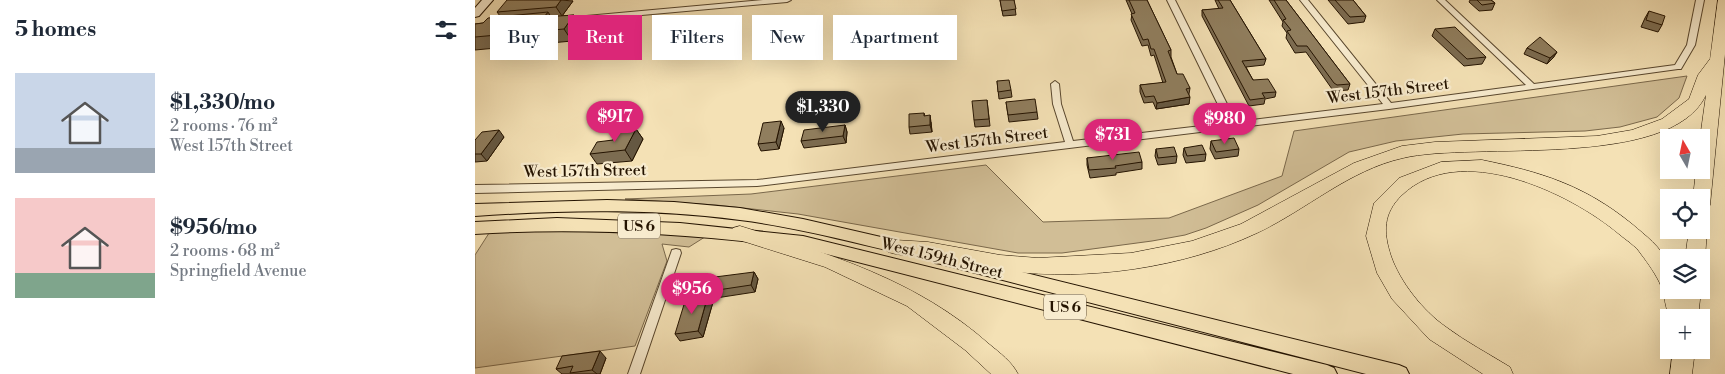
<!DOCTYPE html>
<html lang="en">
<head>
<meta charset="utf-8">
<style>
  :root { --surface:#fff; --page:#f2f2f3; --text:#1f2937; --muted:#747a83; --accent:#db2777 }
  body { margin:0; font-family:"Libre Bodoni",serif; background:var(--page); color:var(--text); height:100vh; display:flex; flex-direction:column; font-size:19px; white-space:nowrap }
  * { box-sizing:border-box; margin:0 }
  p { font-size:16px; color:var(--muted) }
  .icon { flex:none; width:28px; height:28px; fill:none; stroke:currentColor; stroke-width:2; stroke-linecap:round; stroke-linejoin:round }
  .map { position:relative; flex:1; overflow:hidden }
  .details { display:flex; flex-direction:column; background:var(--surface); width:475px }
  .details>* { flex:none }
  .top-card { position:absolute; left:15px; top:15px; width:475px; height:45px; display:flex; gap:10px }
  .needle { width:32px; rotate:351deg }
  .fabs { position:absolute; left:1185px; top:129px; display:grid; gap:10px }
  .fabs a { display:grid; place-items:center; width:50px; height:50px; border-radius:0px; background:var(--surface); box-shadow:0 5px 20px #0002; font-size:25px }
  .price { position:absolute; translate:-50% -42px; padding:0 11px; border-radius:18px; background:var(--accent); color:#fff; font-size:16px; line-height:32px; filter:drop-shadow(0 1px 2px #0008) }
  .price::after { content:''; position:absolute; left:50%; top:30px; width:15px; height:11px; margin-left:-8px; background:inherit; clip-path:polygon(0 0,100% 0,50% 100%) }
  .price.current { background:#222; color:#fff }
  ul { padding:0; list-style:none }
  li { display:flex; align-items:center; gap:15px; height:125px; padding:0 15px }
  li span { display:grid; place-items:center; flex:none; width:140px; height:100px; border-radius:0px; color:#555 }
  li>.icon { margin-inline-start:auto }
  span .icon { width:60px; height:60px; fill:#fffc; stroke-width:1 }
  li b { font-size:21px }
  h2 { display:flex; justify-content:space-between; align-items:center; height:60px; padding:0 15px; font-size:21px }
  .chip { padding:0 18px; border-radius:0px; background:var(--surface); box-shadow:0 5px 20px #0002; font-size:18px; line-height:45px }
  .chip.current { background:var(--accent); color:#fff }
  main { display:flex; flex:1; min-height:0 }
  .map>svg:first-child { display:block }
</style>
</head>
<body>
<main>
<section class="details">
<h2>5 homes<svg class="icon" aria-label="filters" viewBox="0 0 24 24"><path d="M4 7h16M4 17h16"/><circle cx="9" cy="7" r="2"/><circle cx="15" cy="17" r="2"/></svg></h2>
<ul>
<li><span style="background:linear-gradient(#c9d6e8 75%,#9aa5b1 0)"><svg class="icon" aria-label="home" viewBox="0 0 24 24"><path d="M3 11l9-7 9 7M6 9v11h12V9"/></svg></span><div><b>$1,330/mo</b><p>2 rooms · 76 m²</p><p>West 157th Street</p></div></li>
<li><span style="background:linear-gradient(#f6c9c9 75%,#7fa58c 0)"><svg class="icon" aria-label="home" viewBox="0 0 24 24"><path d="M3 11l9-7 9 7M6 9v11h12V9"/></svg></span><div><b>$956/mo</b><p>2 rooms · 68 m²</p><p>Springfield Avenue</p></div></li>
</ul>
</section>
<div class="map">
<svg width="1250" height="374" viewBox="0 0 1250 374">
  <rect width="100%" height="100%" fill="#f4e1b5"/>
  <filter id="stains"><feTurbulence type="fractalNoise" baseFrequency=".004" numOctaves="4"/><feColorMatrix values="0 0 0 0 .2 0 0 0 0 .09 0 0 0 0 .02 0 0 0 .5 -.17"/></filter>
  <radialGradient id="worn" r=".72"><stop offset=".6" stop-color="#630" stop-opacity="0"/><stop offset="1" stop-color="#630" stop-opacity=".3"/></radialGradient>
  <path fill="#d1be96" stroke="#7a684b" d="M 1212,76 L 1204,98 L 1182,117 L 1145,127 L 1110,131 L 988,134 L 921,141 L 874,152 L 783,205 L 731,228 L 710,235 L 677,241 L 587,253 L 543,253 L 323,214 L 241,205 L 150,199 L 276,194 L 511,165 L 568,222 L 694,218 L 807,176 L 819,131 Z
    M 85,229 L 233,235 L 214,247 L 187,244 L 192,261 L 160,346 L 0,368 L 0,255 L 16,230 Z"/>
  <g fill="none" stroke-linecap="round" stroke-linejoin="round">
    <g stroke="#58462d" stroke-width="2">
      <path id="minor" d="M 288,0 L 316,0 L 312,2 L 89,22 L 85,20 L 89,18 Z
        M 692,0 L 700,0 L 761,122 L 908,104 L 825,0 L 833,0 L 916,103 L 1051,85 L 962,0 L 970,0 L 1059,84 L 1200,65 L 1212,45 L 1221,0 L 1229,0 L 1220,45 L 1206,69 L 1203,69 L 914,109 L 282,186 L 0,193 L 0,185 L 282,180 L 590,142 L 578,104 L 576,84 L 580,81 L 584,84 L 586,104 L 598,141 L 752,123 Z
        M 201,249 L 205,250 L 206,253 L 165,374 L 153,374 L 196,253 L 197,250 Z"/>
    </g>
    <g stroke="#241300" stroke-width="2">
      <path id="secondary" d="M 7,0 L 18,0 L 4,16 L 0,17 L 0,8 Z"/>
    </g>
    <g stroke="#241300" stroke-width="2">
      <path id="primary" d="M 132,200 L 199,202 L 265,208 L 328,219 L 432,243 L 438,245 L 440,249 L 438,253 L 432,255 C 377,242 321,227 265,220 C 177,208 88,210 0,216 L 0,204 Z
        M 82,218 L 205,223 L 328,236 L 852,365 L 859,368 L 862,374 L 818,374 L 328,248 C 219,234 110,227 0,234 L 0,222 Z
        M 466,252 L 924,365 L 931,368 L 934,374 L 891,374 L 466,264 L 460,263 L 458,258 L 460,253 Z"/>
    </g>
    <g stroke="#241300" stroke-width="1">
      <path id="motorway" d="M 1243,0 L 1250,0 L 1250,54 L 1235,205 L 1232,210 L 1226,211 L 1226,198 L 1218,198 L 1221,170 L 1226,170 L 1225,138 L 1231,95 C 1195,171 999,141 928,158 C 874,170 831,210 782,233 C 708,268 613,281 533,271 C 508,269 484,262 460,258 C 445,255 428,257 413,252 L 410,247 L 413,242 L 420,240 L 453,242 L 525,255 L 563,258 L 656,253 L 717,241 L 766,224 L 879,163 L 927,146 L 960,142 L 1122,136 L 1157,130 L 1187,119 L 1214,99 L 1223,75 L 1235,59 Z
        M 1007,160 C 1066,172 1109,185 1157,224 C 1171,236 1185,246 1193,263 C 1196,270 1194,282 1194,290 L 1226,290 L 1223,318 L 1194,318 C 1191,308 1189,295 1186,286 C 1182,276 1173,263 1166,254 C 1161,246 1151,240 1144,234 C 1094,192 984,140 927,195 C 908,213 908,232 916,256 C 925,282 948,311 971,327 C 991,342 1014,354 1035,367 L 1038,374 L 1008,374 L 954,339 L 917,299 L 902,273 L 891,236 L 899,203 L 924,178 L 966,162 Z
        M 1226,224 L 1232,230 L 1230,258 L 1226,264 L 1226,258 L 1210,258 L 1214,230 L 1226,230 Z
        M 265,226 C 355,254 442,280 514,344 C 525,353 537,362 543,374 L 516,374 L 490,350 L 432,306 L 350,267 L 258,238 L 256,233 L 258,228 Z
        M 1198,350 L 1220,350 L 1217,374 L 1195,374 Z"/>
    </g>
    <use href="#minor" fill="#f8eccf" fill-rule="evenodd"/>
    <use href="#secondary" fill="#f8eccf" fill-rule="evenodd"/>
    <use href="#primary" fill="#f4e1b5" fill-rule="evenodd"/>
    <use href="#motorway" fill="#f4e1b5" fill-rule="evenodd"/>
  </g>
  <path fill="#7c6c51" stroke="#241300" d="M 525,0 L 539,0 L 541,15 L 528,16 Z
    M 651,0 L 672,0 L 696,50 L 696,57 L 702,74 L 715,88 L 714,94 L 714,104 L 681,109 L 678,102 L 669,103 L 665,92 L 665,85 L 688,83 L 679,55 L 676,56 L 673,45 L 667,46 L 656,20 L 657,14 Z
    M 740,0 L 755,0 L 791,59 L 789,65 L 771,67 L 778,80 L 801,92 L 800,97 L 790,99 L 789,104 L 774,106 L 727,16 L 727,10 L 744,9 Z
    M 794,0 L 811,0 L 875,84 L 873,90 L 860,91 L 857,89 L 831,52 L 820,53 L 811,38 L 812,33 L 807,26 L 808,22 Z
    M 853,0 L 878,0 L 891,16 L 889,22 L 873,24 Z
    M 995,0 L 1016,0 L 1020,3 L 1017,10 L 1004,11 L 994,2 Z
    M 98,1 L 87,16 L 99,15 L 106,27 L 97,41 L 0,50 L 0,24 L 8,23 L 25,16 L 22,12 Z
    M 1174,11 L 1187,25 L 1183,32 L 1166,27 L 1170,18 Z
    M 960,29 L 1011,57 L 1007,64 L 989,66 L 957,36 Z
    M 1052,48 L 1082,52 L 1078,58 L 1072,64 L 1049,54 Z
    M 522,81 L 536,90 L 537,97 L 524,99 Z
    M 512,100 L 515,126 L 500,127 L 499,120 Z
    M 531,102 L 562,112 L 563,119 L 534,122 Z
    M 449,113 L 450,116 L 456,122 L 457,132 L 435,134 L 434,127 Z
    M 370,125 L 372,132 L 371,143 L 329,148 L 326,141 Z
    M 309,128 L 304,149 L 286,151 L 283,144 Z
    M 161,129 L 168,139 L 157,161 L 122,164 L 115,154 L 138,140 Z
    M 29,137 L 12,161 L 0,162 L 0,140 Z
    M 736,141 L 764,149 L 763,156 L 740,159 L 735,149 Z
    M 709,148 L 731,154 L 730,161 L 711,163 L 708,155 Z
    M 681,149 L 702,156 L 701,163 L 683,165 L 680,156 Z
    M 612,158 L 667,162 L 667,169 L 641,173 L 641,175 L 615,178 L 612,165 Z
    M 279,272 L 283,279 L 280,292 L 241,298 L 236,291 Z
    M 233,295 L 238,302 L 228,337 L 205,341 L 200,334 Z
    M 131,358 L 125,374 L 87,374 L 81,369 Z"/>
  <path fill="#655842" stroke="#241300" d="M 86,0 L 98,1 L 87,16 L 81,7 Z
    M 73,12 L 81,25 L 69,17 Z
    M 99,15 L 106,27 L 97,41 L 89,29 Z
    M 1082,52 L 1078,58 L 1072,64 L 1075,58 Z
    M 715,97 L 714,104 L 681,109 L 682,103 Z
    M 455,115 L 456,122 L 457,132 L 455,125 Z
    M 306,121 L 309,128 L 304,149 L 301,142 Z
    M 370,125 L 372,132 L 371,143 L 368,136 Z
    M 161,129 L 168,139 L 157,161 L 150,150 Z
    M 24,130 L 29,137 L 12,161 L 6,154 Z
    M 279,272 L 283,279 L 280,292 L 276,285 Z
    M 233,295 L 238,302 L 228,337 L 223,331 Z
    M 125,351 L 131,358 L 125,374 L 122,374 L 117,370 Z"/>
  <path fill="#907e5e" stroke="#241300" d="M 32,0 L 86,0 L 81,7 L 22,12 Z
    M 525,0 L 539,0 L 541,9 L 527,11 Z
    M 654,0 L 672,0 L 696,50 L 693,51 L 702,74 L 708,74 L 715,88 L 711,89 L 715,97 L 682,103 L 679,96 L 670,97 L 665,85 L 691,82 L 679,49 L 676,49 L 673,39 L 668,40 L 656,14 L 660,13 Z
    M 743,0 L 755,0 L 791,59 L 767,61 L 778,80 L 793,79 L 801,92 L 787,93 L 790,98 L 775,100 L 727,10 L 748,8 Z
    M 799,0 L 811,0 L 875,84 L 862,85 L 859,83 L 832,46 L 822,46 L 812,31 L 816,30 L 808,20 L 811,19 Z
    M 860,0 L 878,0 L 891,16 L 875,17 Z
    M 1002,0 L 1016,0 L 1020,3 L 1007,5 Z
    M 1174,11 L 1190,16 L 1187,25 L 1171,20 Z
    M 73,12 L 69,17 L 99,15 L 89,29 L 0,37 L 0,24 L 8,23 L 13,18 Z
    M 980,27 L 1011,57 L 992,59 L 960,29 Z
    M 1065,37 L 1082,52 L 1075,58 L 1052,48 Z
    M 534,80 L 536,90 L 523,92 L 522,81 Z
    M 560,99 L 562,112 L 533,115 L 531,102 Z
    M 512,100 L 514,119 L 499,120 L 497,101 Z
    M 449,113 L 449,116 L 455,115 L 455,125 L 434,127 L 434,114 Z
    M 306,121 L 301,142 L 283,144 L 288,123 Z
    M 370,125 L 368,136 L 326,141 L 329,130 Z
    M 161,129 L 150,150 L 115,154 L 122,142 L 138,140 L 143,130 Z
    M 24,130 L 6,154 L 0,154 L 0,140 L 7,132 Z
    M 759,138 L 764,149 L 741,152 L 736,141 Z
    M 727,145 L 731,154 L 712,156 L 709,148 Z
    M 699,147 L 702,156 L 683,158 L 681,149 Z
    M 664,152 L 667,162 L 640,166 L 641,168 L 614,170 L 612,158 Z
    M 279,272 L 276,285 L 236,291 L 240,277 Z
    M 233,295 L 223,331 L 200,334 L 211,298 Z
    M 125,351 L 117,370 L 95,373 L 98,366 L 81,369 L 87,356 Z"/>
  <g text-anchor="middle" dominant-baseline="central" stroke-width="4.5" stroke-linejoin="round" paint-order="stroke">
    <g fill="#f8eccf" stroke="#64543e" stroke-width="1">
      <rect x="143" y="213.5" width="42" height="25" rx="4"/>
      <rect x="569" y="294.5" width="42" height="25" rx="4"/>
    </g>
    <g font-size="15" font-weight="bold" fill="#241300">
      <text x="164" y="226">US 6</text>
      <text x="590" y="307">US 6</text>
    </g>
    <g font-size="16" fill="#241300" stroke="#f8eccf">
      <text transform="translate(913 91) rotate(-7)">West 157th Street</text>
      <text transform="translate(512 140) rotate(-7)">West 157th Street</text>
      <text transform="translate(110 171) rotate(-1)">West 157th Street</text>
      <text transform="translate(467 258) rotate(14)">West 159th Street</text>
    </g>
  </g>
  <rect width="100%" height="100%" filter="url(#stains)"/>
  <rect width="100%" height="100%" fill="url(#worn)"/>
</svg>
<div class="fabs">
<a><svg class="needle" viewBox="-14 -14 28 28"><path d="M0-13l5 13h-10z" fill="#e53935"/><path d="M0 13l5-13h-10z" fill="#747a83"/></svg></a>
<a><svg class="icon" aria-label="locate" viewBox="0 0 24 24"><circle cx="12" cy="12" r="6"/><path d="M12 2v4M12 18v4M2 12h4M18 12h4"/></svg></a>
<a><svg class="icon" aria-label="layers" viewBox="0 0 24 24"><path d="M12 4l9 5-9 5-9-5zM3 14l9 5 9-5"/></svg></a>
<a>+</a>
</div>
<b class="price current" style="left:348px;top:133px">$1,330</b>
<b class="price" style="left:140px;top:143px">$917</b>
<b class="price" style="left:750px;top:145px">$980</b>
<b class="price" style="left:638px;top:161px">$731</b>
<b class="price" style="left:217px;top:315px">$956</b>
<div class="top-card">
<a class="chip">Buy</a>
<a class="chip current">Rent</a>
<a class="chip">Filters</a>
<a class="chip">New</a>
<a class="chip">Apartment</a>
</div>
</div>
</main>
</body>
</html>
